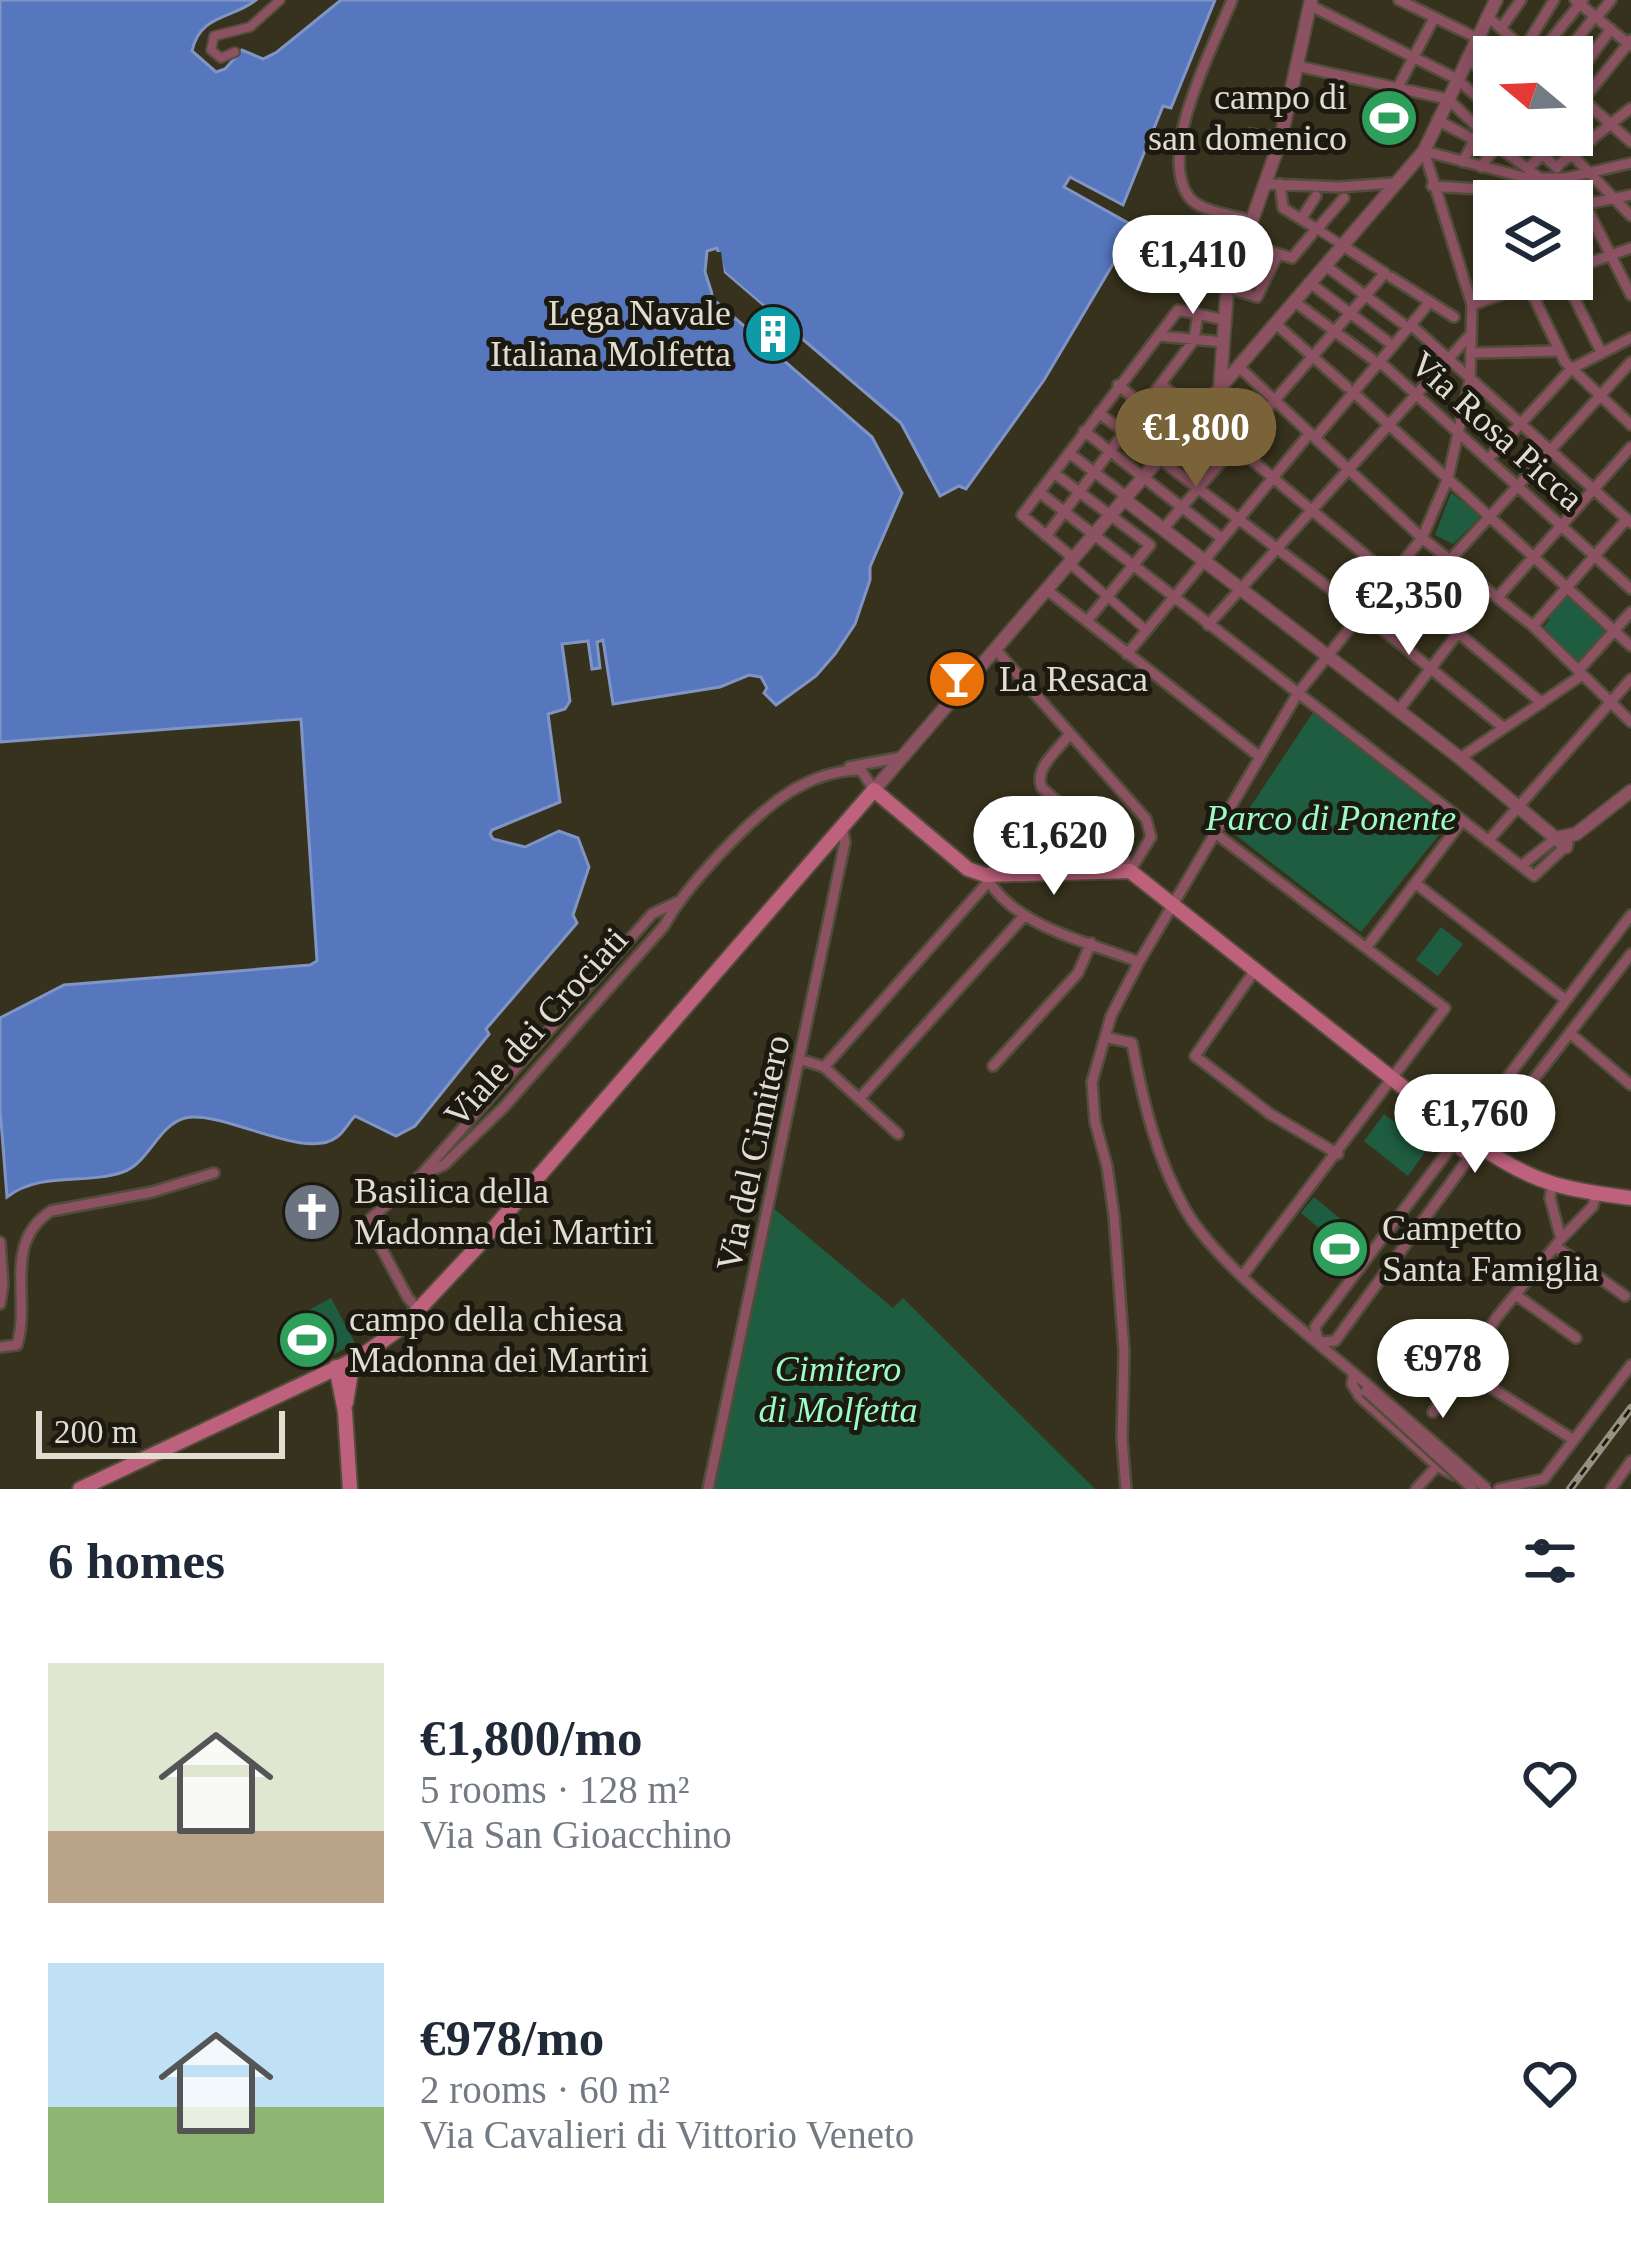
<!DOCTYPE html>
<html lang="en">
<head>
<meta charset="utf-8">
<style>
  :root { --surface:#fff; --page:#f6f6f7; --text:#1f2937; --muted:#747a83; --accent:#7a6338 }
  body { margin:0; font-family:"Times New Roman",serif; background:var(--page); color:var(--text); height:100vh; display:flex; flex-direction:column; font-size:45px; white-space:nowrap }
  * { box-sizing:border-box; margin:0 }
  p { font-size:39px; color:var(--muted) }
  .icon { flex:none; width:66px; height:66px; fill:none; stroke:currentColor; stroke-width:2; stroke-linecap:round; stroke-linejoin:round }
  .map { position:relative; height:1489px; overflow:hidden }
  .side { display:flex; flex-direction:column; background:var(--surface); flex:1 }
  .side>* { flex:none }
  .needle { width:78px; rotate:289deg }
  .fabs { position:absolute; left:1473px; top:36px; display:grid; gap:24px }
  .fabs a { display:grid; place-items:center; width:120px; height:120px; border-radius:0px; background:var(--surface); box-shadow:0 6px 18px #0003; font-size:60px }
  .scale { position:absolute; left:36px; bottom:30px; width:249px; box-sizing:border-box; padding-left:12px; border:6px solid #e1ddd1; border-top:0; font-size:33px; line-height:42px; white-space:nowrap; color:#e1ddd1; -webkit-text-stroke:9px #1c1a10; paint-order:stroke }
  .price { position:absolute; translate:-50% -102px; padding:0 27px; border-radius:42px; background:#fff; color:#222; font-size:39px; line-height:78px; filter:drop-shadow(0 3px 6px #0008) }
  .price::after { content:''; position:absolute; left:50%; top:72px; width:36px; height:27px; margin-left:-18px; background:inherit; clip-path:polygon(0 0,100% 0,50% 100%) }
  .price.on { background:var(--accent); color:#fff }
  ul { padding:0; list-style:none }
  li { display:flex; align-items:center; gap:36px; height:300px; padding:0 48px }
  li span { display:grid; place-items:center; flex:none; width:336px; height:240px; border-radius:0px; color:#555 }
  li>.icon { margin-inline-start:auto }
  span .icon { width:144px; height:144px; fill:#fffc; stroke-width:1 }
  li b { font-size:51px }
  h2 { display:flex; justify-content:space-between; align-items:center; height:144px; padding:0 48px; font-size:51px }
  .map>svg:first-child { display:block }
</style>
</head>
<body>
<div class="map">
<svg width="1631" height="1489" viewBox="0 0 1631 1489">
  <rect width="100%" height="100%" fill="#37321d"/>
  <path fill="#1f5d40" d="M 1451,493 L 1481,516 L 1453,544 L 1435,535 Z
    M 1566,594 L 1605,632 L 1576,663 L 1543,628 L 1550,619 L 1547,615 Z
    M 1314,711 L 1450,821 L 1361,932 L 1233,833 Z
    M 1441,927 L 1463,944 L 1438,976 L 1416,960 Z
    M 1384,1114 L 1428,1148 L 1408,1176 L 1364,1141 Z
    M 1314,1197 L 1342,1220 L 1328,1236 L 1301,1213 Z
    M 772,1207 L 893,1308 L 903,1298 L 1095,1489 L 712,1489 Z
    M 1342,1224 L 1363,1241 L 1337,1274 L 1317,1257 Z
    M 331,1298 L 355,1343 L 307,1369 L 283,1324 Z"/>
  <path fill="#5676be" stroke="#8095c4" stroke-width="3" d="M 0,0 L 256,0 C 232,19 200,14 192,51 L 216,72 L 225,69 L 242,50 L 263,59 L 277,52 L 341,0 L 1215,0 L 1171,108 L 1163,106 L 1123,205 L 1070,177 L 1064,187 L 1130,224 L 1122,249 L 1044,380 L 966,489 L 959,486 L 940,496 L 901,423 L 724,272 L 717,248 L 707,251 L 705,272 L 714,300 L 872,437 L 902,493 L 870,567 L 870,580 L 855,624 L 835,654 L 816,676 L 776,705 L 764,693 L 767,688 L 761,677 L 749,675 L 720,687 L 613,704 L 603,640 L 597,642 L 600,668 L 592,669 L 588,641 L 562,644 L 570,701 L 565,709 L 548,714 L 560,802 L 492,830 L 490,834 L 493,839 L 525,847 L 559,831 L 578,838 L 589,867 L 573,915 L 577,923 L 486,1029 L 489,1034 L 415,1126 L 396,1136 L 355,1116 C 349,1122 344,1132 337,1137 C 305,1162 222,1109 185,1118 C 158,1125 148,1164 123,1172 C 85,1185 41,1171 7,1197 L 0,1108 L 0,1018 L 64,985 L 310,965 L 317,961 L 301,719 L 0,742 Z"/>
  <path fill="#37321d" d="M 711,252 L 721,252 L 724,273 L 800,338 L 797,342 L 720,277 L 717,257 L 711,255 L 711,271 L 720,297 L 785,356 L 722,302 L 714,300 L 710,260 Z"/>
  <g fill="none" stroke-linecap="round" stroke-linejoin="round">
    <g stroke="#524d3a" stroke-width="12">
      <path id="pedestrian" d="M 235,52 L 221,58 L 211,50 L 214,36 L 250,27 L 280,0
        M 1317,229 L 1342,245
        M 1070,564 L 1146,630"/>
    </g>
    <g stroke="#524d3a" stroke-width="14">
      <path id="minor" d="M 1232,0 C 1214,46 1156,152 1189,197 C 1200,212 1233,215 1250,220
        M 1399,0 L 1477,38 L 1499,57
        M 1575,0 L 1631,46
        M 1311,6 L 1457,79 L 1494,112
        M 1487,16 L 1533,57
        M 1597,17 L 1611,0
        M 1501,28 L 1521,0
        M 1519,57 L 1554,0
        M 1537,57 L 1583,0
        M 1563,57 L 1595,16
        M 1467,58 L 1494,81
        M 1297,66 L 1448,99 L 1496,145 L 1540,178
        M 1572,82 L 1611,29
        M 1397,89 L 1434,18
        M 1572,90 L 1631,142
        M 1583,100 L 1631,40
        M 1437,120 L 1473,139
        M 1572,122 L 1592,140
        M 1250,134 L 1281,138
        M 1521,135 L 1557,168
        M 1553,135 L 1631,216
        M 1424,151 L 1527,178 L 1566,178 L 1631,163
        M 1463,162 L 1494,101
        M 1481,167 L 1504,135
        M 1556,167 L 1631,108
        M 1528,168 L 1564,135
        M 1571,177 L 1631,295
        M 1267,184 L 1339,187 L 1394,183
        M 1280,184 L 1283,208 L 1317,229 L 1344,198
        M 1432,186 L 1495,190 L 1534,201
        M 1560,201 L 1560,178
        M 1572,207 L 1631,195
        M 1301,219 L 1316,196
        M 1243,243 L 1292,258 L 1312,234
        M 1326,266 L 1402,323
        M 1572,269 L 1631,248
        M 1391,277 L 1454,317
        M 1565,279 L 1601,352
        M 1310,283 L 1387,341
        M 1528,285 L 1565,362 L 1631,425
        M 1228,288 L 1257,297 L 1278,254
        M 1295,302 L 1372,359
        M 1472,305 L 1544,279
        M 1276,324 L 1347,387
        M 1411,325 L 1631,523
        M 1159,336 L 1223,342
        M 1472,353 L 1560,351
        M 1380,362 L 1631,589
        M 1239,367 L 1422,538 L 1533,626 L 1631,722
        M 1161,384 L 1542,703
        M 1118,385 L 1179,435
        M 1354,393 L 1631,646
        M 1099,413 L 1362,613 L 1504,728
        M 1084,431 L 1220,537
        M 1315,438 L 1430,302
        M 1069,453 L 1127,497
        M 1490,457 L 1571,369 L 1631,338
        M 1054,473 L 1150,545 L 1087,621
        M 1039,492 L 1534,876 L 1568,844
        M 1163,529 L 1385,273 L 1342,245
        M 1046,536 L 1194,340 L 1198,314 L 1224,320
        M 1074,559 L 1022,515 L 1178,310 L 1192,313
        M 1450,560 L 1631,362
        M 1047,590 L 1260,757
        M 1498,597 L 1631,447
        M 1208,625 L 1470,335
        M 1533,626 L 1627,519
        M 996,650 L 1146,819 L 1151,837 L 1130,871 L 1126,862 L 1042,788 C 1033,769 1058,750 1069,735
        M 1127,654 L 1310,433
        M 1578,671 L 1631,612
        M 1398,711 L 1458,633
        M 1460,758 L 1582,675
        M 849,767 L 902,757
        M 1215,833 L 1445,1008 L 1243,1275
        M 1488,841 L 1631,679
        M 1521,866 L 1556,838
        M 988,880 C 1018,928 1089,942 1139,962
        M 1415,883 L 1566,1000
        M 1366,948 L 1462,821
        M 1255,970 L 1195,1056 L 1270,1114 L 1338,1154
        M 1571,1034 L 1631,1085
        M 1105,1037 L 1132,1043 C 1143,1101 1156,1157 1185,1209 C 1217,1266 1318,1342 1370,1387
        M 799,1059 L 824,1067 L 898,1134
        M 993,1066 L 1078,973 L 1091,943
        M 824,1067 L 989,881
        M 859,1099 L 1025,915
        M 1468,1129 L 1631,915
        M 1482,1140 L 1493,1132 L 1631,954
        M 422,1174 L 444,1165 L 503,1108 L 664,926 C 684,888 751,817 788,793 C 810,779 835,770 861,770 L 874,790
        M 1552,1186 L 1550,1198 L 1561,1239 L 1497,1317 L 1463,1370 L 1574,1440
        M 1561,1239 L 1593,1206 L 1596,1194
        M 0,1242 L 3,1284 L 0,1304
        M 1555,1246 L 1625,1296
        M 1516,1295 L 1576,1338
        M 419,1310 L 408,1298 L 372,1231 L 371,1218 L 422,1174 L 652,914 L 677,902
        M 1318,1342 L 1315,1327 L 1458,1138
        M 1318,1342 L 1335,1341 L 1474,1151
        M 0,1347 L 17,1345 C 31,1298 2,1243 51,1211 L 152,1192 L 214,1173
        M 1353,1377 L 1352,1384 L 1360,1397 L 1437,1466
        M 1433,1412 L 1463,1370
        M 708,1489 L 845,842 L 842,827
        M 1126,1489 L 1122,1439 L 1124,1351 L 1114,1216 L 1107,1166 L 1095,1122 L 1092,1082 L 1111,1016 L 1139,962 L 1298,693 L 1422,538 L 1448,478 L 1470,380 L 1472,305 L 1424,151
        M 1416,1489 L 1437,1466 L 1454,1475
        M 1499,1489 L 1544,1479 L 1631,1365
        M 1611,1489 L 1631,1461"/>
    </g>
    <g stroke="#524d3a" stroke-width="16">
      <path id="tertiary" d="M 1220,388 L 1227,291 L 1281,138 L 1311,0
        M 1124,499 L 1460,758 L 1566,847
        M 874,790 L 1424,151 L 1496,0
        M 1556,838 L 1576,834 L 1631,791"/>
    </g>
    <g stroke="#524d3a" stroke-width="18">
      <path id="secondary" d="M1458 1140a12 12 0 1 1 24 0a12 12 0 1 1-24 0Z
        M 1480,1146 C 1534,1184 1567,1190 1631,1198
        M 336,1367 L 345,1412 L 350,1489
        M 346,1403 L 351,1372 L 360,1357
        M 80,1489 L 360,1357 L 402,1327 L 479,1245 L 874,790 L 968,869 L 985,875 L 1130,871 L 1461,1133"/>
    </g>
    <use href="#pedestrian" stroke="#8c5262" stroke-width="8"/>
    <use href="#minor" stroke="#8c5262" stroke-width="9"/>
    <use href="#tertiary" stroke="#8c5262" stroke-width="12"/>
    <use href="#secondary" stroke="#bd617c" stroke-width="14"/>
    <g stroke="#959181" stroke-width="8">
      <path id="rail" d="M 1570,1489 L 1631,1408"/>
    </g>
    <use href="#rail" stroke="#1c1a10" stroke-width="3" stroke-dasharray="9" stroke-linecap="butt"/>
    <g stroke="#524d3a" stroke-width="14" stroke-linecap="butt">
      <path id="minor-bridge" d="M 1370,1387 L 1487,1489
        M 1366,1391 L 1473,1489"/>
    </g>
    <use href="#minor-bridge" stroke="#8c5262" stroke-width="9"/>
  </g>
  <defs>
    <g id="stadium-disc" transform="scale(3)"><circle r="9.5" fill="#2e9e5b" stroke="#1c1a10"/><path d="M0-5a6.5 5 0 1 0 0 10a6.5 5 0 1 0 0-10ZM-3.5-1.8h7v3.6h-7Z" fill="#fff"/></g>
    <g id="building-disc" transform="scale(3)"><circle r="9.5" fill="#0f9aa8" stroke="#1c1a10"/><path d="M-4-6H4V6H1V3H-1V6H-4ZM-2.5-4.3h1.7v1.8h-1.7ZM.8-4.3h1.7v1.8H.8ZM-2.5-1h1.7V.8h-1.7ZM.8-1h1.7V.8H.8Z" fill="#fff"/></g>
    <g id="bar-disc" transform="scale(3)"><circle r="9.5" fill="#e8710a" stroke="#1c1a10"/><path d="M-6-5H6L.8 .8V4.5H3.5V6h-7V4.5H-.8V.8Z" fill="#fff"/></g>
    <g id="church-disc" transform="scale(3)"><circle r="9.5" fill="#6b7280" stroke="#1c1a10"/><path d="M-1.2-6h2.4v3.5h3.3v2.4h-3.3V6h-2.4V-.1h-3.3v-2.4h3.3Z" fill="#fff"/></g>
  </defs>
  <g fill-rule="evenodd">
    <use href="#stadium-disc" x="1389" y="118"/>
    <use href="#building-disc" x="773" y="334"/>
    <use href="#bar-disc" x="957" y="679"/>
    <use href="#church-disc" x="312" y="1212"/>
    <use href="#stadium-disc" x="1340" y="1249"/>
    <use href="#stadium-disc" x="307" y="1340"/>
  </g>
  <g text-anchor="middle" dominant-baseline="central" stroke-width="10" stroke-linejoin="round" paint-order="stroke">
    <g font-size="36" fill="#e1ddd1" stroke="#1c1a10" text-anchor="start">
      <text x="1347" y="97" text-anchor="end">campo di<tspan x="1347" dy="41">san domenico</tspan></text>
      <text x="731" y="313" text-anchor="end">Lega Navale<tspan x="731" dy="41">Italiana Molfetta</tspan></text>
      <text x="999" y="679">La Resaca</text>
      <text x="354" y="1191">Basilica della<tspan x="354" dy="41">Madonna dei Martiri</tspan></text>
      <text x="1382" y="1228">Campetto<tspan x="1382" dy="41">Santa Famiglia</tspan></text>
      <text x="349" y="1319">campo della chiesa<tspan x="349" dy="41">Madonna dei Martiri</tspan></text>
    </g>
    <g font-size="36" fill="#e1ddd1" stroke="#1c1a10">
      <text transform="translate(1497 431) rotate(42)">Via Rosa Picca</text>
      <text transform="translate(536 1027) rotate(-48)">Viale dei Crociati</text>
      <text transform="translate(753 1153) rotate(-78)">Via del Cimitero</text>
    </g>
    <g font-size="36" font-style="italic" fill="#9bfcc8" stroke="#1c1a10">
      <text x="1331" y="818">Parco di Ponente</text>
      <text x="838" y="1369">Cimitero<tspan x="838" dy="41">di Molfetta</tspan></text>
    </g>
  </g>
</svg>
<div class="fabs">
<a><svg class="needle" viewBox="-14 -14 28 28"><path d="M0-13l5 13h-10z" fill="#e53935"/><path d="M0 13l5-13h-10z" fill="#747a83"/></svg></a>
<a><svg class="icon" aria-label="layers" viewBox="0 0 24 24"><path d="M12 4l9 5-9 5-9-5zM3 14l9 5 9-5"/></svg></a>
</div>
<div class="scale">200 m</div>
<b class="price" style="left:1193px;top:317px">€1,410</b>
<b class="price on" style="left:1196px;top:490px">€1,800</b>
<b class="price" style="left:1409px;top:658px">€2,350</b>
<b class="price" style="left:1054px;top:898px">€1,620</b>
<b class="price" style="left:1475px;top:1176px">€1,760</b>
<b class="price" style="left:1443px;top:1421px">€978</b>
</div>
<section class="side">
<h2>6 homes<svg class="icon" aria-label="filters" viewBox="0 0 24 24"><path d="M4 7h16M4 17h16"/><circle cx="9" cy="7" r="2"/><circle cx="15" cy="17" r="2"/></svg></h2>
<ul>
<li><span style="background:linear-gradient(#dfe7d0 70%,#b9a48a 0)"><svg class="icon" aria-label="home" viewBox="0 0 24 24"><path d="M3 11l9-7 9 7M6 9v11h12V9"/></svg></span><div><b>€1,800/mo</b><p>5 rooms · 128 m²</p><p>Via San Gioacchino</p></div><svg class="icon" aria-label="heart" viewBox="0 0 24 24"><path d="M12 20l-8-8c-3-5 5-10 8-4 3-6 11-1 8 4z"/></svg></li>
<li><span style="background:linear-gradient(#bfe0f5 60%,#8fb573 0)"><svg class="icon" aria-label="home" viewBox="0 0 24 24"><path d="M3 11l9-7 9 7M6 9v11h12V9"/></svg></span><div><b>€978/mo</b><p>2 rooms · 60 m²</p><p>Via Cavalieri di Vittorio Veneto</p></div><svg class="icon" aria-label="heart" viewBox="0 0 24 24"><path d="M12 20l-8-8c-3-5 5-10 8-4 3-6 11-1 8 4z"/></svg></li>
</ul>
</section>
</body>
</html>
